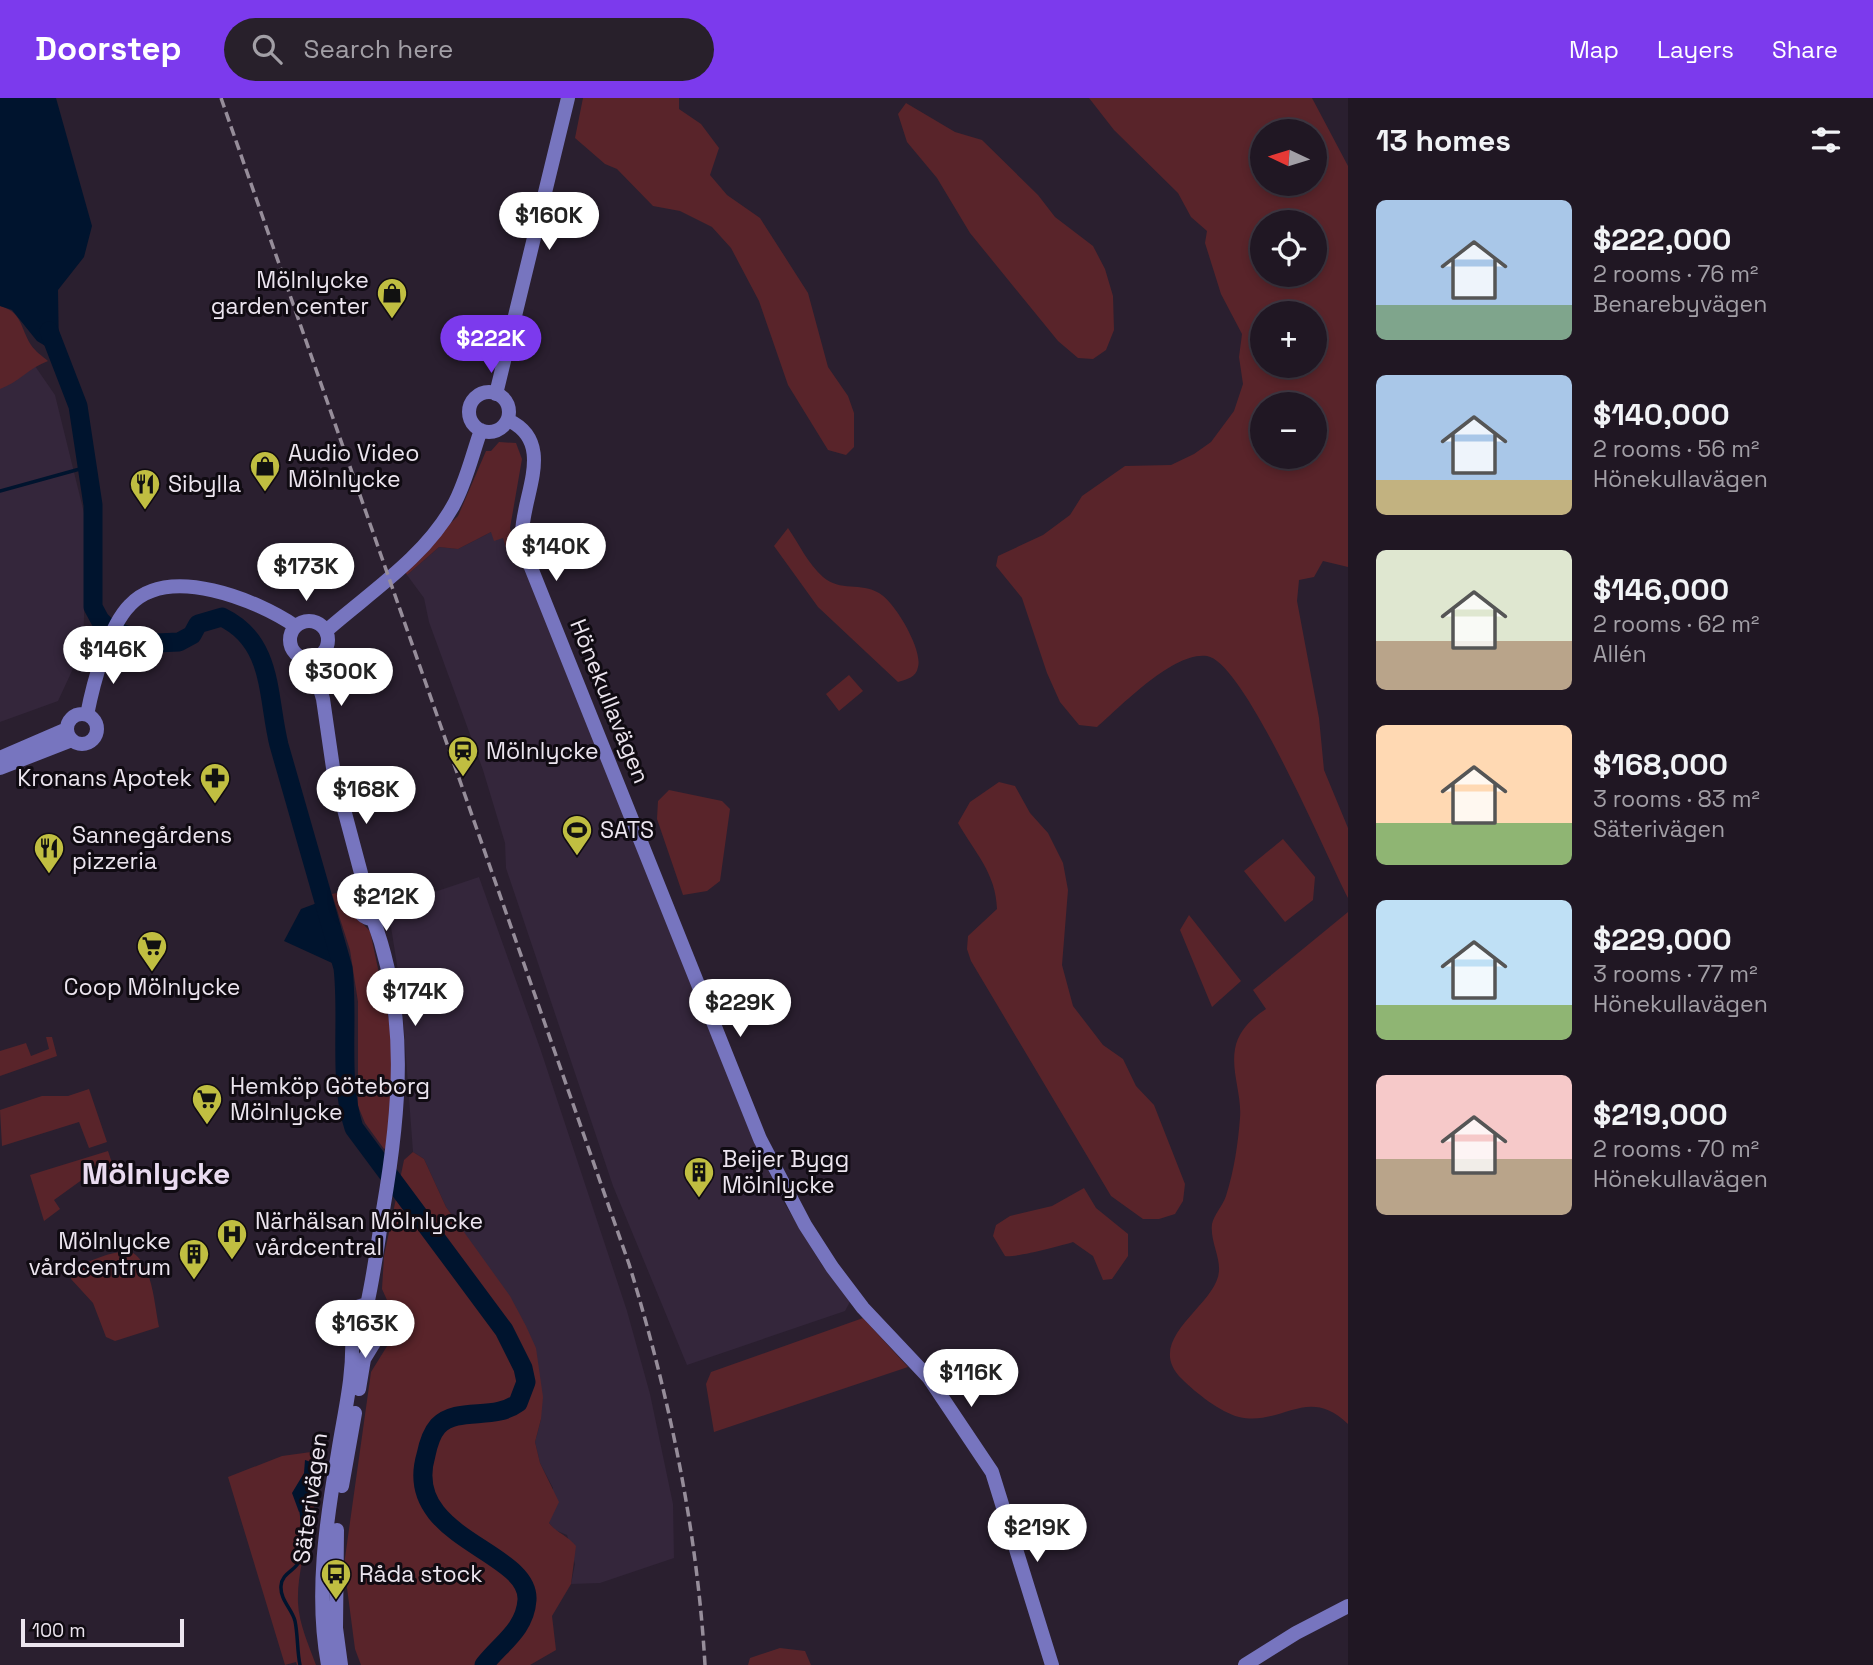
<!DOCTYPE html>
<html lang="en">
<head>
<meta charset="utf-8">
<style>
  :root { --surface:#201723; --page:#28202b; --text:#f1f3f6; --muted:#a29fa6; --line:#3d3641; --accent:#7c3aed }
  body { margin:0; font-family:"Space Grotesk",sans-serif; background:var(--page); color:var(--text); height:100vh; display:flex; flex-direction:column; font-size:26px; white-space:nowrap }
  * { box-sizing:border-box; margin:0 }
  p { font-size:23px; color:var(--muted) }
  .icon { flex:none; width:38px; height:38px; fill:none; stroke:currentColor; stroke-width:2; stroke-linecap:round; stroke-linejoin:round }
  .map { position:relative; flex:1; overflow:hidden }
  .panel { display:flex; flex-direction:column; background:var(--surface); width:525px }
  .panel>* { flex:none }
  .needle { width:46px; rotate:274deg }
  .buttons { position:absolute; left:1250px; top:21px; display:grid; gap:14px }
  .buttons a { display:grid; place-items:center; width:77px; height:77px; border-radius:50%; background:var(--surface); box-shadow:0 4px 10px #0003,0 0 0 2px var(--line); font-size:35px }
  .scale { position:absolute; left:21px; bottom:18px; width:163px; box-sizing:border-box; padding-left:7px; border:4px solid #ece5ef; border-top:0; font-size:19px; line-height:24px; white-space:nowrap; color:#ece5ef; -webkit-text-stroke:5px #100b12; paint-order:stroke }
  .price { position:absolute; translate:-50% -60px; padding:0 16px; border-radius:24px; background:#fff; color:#222; font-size:23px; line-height:46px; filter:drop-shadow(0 2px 4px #0008) }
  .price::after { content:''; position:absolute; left:50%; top:42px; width:21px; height:16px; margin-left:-10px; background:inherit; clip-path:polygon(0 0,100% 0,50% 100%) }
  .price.on { background:var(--accent); color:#fff }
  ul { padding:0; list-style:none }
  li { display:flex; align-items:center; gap:21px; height:175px; padding:0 28px }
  li span { display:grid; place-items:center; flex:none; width:196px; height:140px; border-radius:10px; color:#555 }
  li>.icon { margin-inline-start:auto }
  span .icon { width:84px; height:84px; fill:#fffc; stroke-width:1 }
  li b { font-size:30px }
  h2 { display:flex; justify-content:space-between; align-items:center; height:84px; padding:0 28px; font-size:30px }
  header { display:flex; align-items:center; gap:42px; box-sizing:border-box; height:98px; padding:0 35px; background:var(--accent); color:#fff }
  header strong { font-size:33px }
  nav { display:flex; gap:38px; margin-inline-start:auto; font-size:24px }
  .search { width:490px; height:63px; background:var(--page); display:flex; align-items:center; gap:18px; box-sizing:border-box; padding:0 24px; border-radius:38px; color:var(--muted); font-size:26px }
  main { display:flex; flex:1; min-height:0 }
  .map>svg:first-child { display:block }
</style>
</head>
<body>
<header>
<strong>Doorstep</strong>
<div class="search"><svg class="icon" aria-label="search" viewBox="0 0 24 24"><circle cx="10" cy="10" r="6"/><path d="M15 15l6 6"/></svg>Search here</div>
<nav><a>Map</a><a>Layers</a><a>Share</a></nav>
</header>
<main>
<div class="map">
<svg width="1348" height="1567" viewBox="0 0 1348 1567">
  <rect width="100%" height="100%" fill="#2a1f2f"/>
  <path fill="#34263b" d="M 0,243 L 26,255 L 55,297 L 87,427 L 83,549 L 58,603 L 0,624 Z
    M 491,434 L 503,440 L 515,460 L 523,457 L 747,1026 L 780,1098 L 822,1167 L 851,1202 L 845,1213 L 687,1267 L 613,1088 L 506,770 L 505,745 L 483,672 L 429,524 L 424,500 L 407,477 L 439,449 L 458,451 Z
    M 479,779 L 540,950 L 627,1213 L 650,1296 L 673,1406 L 674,1460 L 600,1485 L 571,1486 L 575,1466 L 567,1437 L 555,1432 L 549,1425 L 553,1390 L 540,1365 L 535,1344 L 541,1321 L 484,1164 L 446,1109 L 424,1061 L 413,1054 L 401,892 L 391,829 L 393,808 Z"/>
  <path fill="#59242a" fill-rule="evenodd" d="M 583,0 L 679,0 L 679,11 L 701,26 L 719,50 L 710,77 L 727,97 L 760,120 L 808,195 L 828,269 L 848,298 L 854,315 L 854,349 L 846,357 L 828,352 L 788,287 L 759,203 L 731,150 L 712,129 L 680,113 L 653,108 L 617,71 L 605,66 L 575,40 Z
    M 1089,0 L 1312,0 L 1348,68 L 1348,469 L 1323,463 L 1314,479 L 1299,482 L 1297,503 L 1319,620 L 1324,672 L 1348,730 L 1348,800 C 1327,760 1245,564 1207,558 C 1174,553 1121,608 1097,629 L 1079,627 L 1060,604 L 1047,575 L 1022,500 L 996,468 L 998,458 L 1043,437 L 1070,417 L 1082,398 L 1125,368 L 1171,367 L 1194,356 L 1211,344 L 1234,313 L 1243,286 L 1239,259 L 1242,236 L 1221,196 L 1205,145 L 1207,133 L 1191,119 L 1178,95 L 1114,32 ZM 1262,33 L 1314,33 L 1314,86 L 1262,86 ZM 1262,124 L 1314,124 L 1314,177 L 1262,177 ZM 1262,215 L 1314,215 L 1314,268 L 1262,268 ZM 1262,306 L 1314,306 L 1314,359 L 1262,359 Z
    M 906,5 L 955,34 L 982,42 L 1038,97 L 1055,119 L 1093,148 L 1105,171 L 1113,198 L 1114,232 L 1106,252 L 1093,261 L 1078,260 L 1058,243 L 970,135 L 937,80 L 907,44 L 898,16 Z
    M 0,208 C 22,214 20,229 31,247 C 35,253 42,258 48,263 C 29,270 19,284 0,291 Z
    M 499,344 L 516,345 L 522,361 L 510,430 L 518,457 L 509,459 L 503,440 L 494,443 L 491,434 L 458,451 L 439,449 L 407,477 L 404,471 L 458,418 L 486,353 L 491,353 Z
    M 788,430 C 799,446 808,466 823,479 C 840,494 861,484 879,495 C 895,504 923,552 918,569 C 916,580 907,581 898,584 L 818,509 L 774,448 Z
    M 849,577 L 863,593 L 839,613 L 826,596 Z
    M 999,684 L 1015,688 L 1030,715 L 1048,735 L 1063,765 L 1068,792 L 1062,867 L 1073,908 L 1103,947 L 1123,961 L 1136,988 L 1154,1007 L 1185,1086 L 1183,1103 L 1175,1116 L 1159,1121 L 1143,1121 L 1111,1098 L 971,863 L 967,851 L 968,838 L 997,811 C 996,775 975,755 958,725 L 970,704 Z
    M 669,692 L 722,703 L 730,711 L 720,783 L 707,793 L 683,797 L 657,721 L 658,703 Z
    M 1283,741 L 1315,779 L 1313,802 L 1285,824 L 1244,773 Z
    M 356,791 L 352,808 L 356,819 L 370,833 L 393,941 L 388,1048 L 384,1051 L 365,1025 L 358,1008 L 358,904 L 350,852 L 332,796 Z
    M 1348,814 L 1348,1326 C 1307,1286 1282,1329 1239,1319 C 1220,1314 1196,1295 1182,1281 C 1141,1241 1217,1208 1219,1173 C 1220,1158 1210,1142 1212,1126 C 1214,1117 1223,1107 1226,1098 C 1234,1073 1238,1046 1240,1020 C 1242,998 1231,973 1235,951 C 1238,933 1252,920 1266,911 L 1253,892 Z
    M 1189,817 L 1241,883 L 1212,909 L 1180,832 Z
    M 46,939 L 52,939 L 57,958 L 0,978 L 0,953 L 26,945 L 31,958 L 49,951 Z
    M 89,991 L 107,1044 L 89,1050 L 79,1024 L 2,1048 L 0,1012 L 42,998 L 68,998 Z
    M 108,1053 L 114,1071 L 104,1079 L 97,1071 L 54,1102 L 60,1111 L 44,1123 L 30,1077 Z
    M 413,1054 L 424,1061 L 446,1109 L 510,1198 L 526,1228 L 536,1250 L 543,1299 L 541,1321 L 535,1344 L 540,1365 L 559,1404 L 549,1425 C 557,1435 568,1438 576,1448 L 571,1486 L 552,1518 L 556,1552 L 530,1567 L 361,1567 L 355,1551 L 344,1467 L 371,1274 L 389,1245 L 393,1230 L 391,1211 L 382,1191 L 384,1158 L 404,1062 Z
    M 1084,1090 L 1096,1110 L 1128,1136 L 1128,1158 L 1112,1181 L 1103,1182 L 1093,1158 L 1073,1144 C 1060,1148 1015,1160 1005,1158 L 993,1138 L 996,1127 L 1010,1118 L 1052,1108 Z
    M 130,1153 C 153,1165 154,1206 159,1229 L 115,1243 L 106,1239 L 93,1205 L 71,1181 L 73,1172 C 91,1162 108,1154 130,1153 Z
    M 863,1220 L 908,1269 L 714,1334 L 706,1286 L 711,1274 Z
    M 311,1354 C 327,1408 296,1453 298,1505 C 299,1526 309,1548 316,1567 L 297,1567 L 296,1564 L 285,1567 L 228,1379 L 282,1358 Z
    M 780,1550 L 805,1553 L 811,1567 L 748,1567 L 750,1560 Z"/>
  <path fill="#00142e" d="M 0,0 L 56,0 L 92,128 L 84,159 L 58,192 L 59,256 L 37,243 L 12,212 L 0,208 Z
    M 325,802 L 343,870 L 284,843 L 301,811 Z
    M 305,1362 L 311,1364 L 313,1370 L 307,1408 L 299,1414 L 292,1395 L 304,1375 Z"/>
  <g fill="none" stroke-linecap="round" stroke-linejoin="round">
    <path stroke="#00142e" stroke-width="3.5" d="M 0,393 L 87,369
      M 300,1567 C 297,1553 298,1537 295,1523 C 292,1511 280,1502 281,1488 C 282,1474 296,1473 300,1462 C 303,1453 303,1423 301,1413"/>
    <path stroke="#00142e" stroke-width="19" d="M 49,233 L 78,308 L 93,407 L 93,509 L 100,522 L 107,529 L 123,536 L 156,545 L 179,544 L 192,537 L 198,526 L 222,519 C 274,544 267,599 279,647 L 343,870 C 349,921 338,983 354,1030 L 504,1232 L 523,1270 L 526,1284 L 518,1305 C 494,1323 458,1308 438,1328 C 431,1336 428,1347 426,1357 C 401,1441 530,1452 527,1502 C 525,1532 500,1546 484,1567"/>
    <path stroke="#7775bf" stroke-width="14" d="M469 314a20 20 0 1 1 40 0a20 20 0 1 1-40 0Z
      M 496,296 L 568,0
      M 508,322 C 556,344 523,396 522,435 C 522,444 525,453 528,462 L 760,1041 L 805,1127 L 832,1169 L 863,1210 L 929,1280 L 992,1374 L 1052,1567
      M290 542a19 19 0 1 1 38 0a19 19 0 1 1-38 0Z
      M 326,533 C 369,495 424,460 453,408 C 466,385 472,357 481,332
      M 311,561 L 323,601 L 333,670 L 366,794
      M67 631a15 15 0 1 1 30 0a15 15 0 1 1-30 0Z
      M 87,617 C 93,586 108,529 130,507 C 169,466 257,502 295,528
      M 0,660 L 67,631
      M 0,670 L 72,642
      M358 807a14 14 0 1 1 28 0a14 14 0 1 1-28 0Z
      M 367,1207 C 374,1176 378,1144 383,1112 C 400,1014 409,917 373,821
      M347 1226a19 19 0 1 1 38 0a19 19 0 1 1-38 0Z
      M 359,1291 L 364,1261 L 375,1243
      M 342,1388 L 355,1315
      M 337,1432 L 336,1530 L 341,1567
      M 328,1567 C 315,1497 326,1424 338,1355 C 344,1316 354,1278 352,1238
      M 1245,1567 L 1296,1535 L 1348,1508"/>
    <path stroke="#968d9a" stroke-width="3.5" stroke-dasharray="10 5" stroke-linecap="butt" d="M 221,0 L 629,1166 C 669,1297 697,1430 705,1567"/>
  </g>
  <defs>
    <g id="shop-pin" transform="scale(1.575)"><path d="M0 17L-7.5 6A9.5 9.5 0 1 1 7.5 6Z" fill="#c0be41" stroke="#100b12"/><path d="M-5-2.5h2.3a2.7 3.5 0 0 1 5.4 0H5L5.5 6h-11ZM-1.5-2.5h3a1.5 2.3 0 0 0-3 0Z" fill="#111"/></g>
    <g id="restaurant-pin" transform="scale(1.575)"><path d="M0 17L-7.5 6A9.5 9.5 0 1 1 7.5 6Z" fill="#c0be41" stroke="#100b12"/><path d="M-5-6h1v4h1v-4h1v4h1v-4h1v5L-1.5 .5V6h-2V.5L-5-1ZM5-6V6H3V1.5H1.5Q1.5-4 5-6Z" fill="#111"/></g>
    <g id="station-pin" transform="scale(1.575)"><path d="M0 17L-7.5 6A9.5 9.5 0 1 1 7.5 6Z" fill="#c0be41" stroke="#100b12"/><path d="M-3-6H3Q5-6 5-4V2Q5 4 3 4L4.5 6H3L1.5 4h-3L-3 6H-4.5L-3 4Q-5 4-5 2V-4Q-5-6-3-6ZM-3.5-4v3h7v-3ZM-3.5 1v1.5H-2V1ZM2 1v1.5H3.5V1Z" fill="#111"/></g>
    <g id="pharmacy-pin" transform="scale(1.575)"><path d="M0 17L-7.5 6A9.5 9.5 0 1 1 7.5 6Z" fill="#c0be41" stroke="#100b12"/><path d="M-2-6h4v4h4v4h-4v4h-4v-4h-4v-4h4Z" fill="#111"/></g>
    <g id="stadium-pin" transform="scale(1.575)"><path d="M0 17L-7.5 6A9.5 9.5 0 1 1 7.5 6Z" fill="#c0be41" stroke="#100b12"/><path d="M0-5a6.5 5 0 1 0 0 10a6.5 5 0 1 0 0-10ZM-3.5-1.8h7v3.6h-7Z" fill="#111"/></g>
    <g id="supermarket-pin" transform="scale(1.575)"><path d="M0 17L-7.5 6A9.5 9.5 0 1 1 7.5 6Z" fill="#c0be41" stroke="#100b12"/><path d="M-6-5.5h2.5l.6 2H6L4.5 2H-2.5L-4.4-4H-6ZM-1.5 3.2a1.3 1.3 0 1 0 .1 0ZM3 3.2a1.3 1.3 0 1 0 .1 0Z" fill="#111"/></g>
    <g id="building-pin" transform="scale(1.575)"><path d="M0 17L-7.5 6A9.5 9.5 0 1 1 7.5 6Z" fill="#c0be41" stroke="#100b12"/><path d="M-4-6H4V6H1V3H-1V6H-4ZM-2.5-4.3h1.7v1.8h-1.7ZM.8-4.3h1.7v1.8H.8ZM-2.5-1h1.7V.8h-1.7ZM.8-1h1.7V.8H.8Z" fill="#111"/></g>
    <g id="hospital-pin" transform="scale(1.575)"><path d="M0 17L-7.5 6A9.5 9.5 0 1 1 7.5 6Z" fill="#c0be41" stroke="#100b12"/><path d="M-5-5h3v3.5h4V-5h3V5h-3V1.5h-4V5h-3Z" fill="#111"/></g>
    <g id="bus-pin" transform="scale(1.575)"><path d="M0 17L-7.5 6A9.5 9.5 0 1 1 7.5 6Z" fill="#c0be41" stroke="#100b12"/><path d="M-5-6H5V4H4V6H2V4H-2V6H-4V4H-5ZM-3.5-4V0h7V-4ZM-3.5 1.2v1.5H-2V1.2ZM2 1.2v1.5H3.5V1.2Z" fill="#111"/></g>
  </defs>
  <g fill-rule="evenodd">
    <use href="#shop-pin" x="392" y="195"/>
    <use href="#shop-pin" x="265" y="368"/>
    <use href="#restaurant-pin" x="145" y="386"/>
    <use href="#station-pin" x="463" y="653"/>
    <use href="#pharmacy-pin" x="215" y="680"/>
    <use href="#stadium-pin" x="577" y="732"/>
    <use href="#restaurant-pin" x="49" y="750"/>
    <use href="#supermarket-pin" x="152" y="848"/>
    <use href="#supermarket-pin" x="207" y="1001"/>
    <use href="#building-pin" x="699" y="1074"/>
    <use href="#hospital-pin" x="232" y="1136"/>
    <use href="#building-pin" x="194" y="1156"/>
    <use href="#bus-pin" x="336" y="1476"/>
  </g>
  <g text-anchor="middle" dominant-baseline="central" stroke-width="6" stroke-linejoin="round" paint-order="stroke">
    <g font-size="23" fill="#ece5ef" stroke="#100b12" text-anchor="start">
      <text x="369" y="182" text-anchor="end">Mölnlycke<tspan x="369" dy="26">garden center</tspan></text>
      <text x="288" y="355">Audio Video<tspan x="288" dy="26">Mölnlycke</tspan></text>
      <text x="168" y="386">Sibylla</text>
      <text x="486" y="653">Mölnlycke</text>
      <text x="192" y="680" text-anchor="end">Kronans Apotek</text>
      <text x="600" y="732">SATS</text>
      <text x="72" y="737">Sannegårdens<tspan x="72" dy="26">pizzeria</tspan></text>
      <text x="152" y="889" text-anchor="middle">Coop Mölnlycke</text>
      <text x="230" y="988">Hemköp Göteborg<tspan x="230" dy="26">Mölnlycke</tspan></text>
      <text x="722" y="1061">Beijer Bygg<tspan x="722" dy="26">Mölnlycke</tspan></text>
      <text x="255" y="1123">Närhälsan Mölnlycke<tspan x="255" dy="26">vårdcentral</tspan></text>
      <text x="171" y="1143" text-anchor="end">Mölnlycke<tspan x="171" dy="26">vårdcentrum</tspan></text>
      <text x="359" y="1476">Råda stock</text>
    </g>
    <g font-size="23" fill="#ece5ef" stroke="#100b12">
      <text transform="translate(610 603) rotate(68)">Hönekullavägen</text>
      <text transform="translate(310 1400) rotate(-82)">Säterivägen</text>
    </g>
    <g font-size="30" font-weight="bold" fill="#e9dbf0" stroke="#100b12">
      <text x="156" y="1075">Mölnlycke</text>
    </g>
  </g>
</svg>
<div class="buttons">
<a><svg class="needle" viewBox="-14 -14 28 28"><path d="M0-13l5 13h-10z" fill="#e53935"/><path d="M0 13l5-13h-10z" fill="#a29fa6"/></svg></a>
<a><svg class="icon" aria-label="locate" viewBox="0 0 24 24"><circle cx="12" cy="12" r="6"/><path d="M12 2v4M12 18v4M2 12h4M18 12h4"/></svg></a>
<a>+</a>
<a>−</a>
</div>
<div class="scale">100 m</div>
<b class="price" style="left:549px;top:154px">$160K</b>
<b class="price on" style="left:491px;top:277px">$222K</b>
<b class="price" style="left:556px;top:485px">$140K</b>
<b class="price" style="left:306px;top:505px">$173K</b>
<b class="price" style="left:113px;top:588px">$146K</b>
<b class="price" style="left:341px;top:610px">$300K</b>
<b class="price" style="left:366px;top:728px">$168K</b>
<b class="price" style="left:386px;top:835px">$212K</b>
<b class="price" style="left:415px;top:930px">$174K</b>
<b class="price" style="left:740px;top:941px">$229K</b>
<b class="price" style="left:365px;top:1262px">$163K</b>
<b class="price" style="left:971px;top:1311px">$116K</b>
<b class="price" style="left:1037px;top:1466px">$219K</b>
</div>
<section class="panel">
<h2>13 homes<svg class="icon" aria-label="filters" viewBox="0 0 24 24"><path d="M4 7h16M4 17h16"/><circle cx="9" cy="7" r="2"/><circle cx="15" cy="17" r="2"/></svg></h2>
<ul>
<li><span style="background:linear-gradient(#a9c7e8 75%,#7fa58c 0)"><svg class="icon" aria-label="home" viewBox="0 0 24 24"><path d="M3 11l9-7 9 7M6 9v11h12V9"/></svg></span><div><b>$222,000</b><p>2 rooms · 76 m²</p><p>Benarebyvägen</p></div></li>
<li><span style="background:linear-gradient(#a9c7e8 75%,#c2b280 0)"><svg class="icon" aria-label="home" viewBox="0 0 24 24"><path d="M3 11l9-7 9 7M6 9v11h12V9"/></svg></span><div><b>$140,000</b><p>2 rooms · 56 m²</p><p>Hönekullavägen</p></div></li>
<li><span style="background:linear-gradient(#dfe7d0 65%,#b9a48a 0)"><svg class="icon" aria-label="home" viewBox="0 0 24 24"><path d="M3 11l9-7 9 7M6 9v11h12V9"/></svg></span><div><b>$146,000</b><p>2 rooms · 62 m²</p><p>Allén</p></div></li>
<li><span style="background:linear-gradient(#ffd9b3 70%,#8fb573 0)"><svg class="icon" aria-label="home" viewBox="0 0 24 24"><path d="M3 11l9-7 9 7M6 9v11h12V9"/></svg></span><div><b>$168,000</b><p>3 rooms · 83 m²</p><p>Säterivägen</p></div></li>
<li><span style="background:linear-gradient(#bfe0f5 75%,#8fb573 0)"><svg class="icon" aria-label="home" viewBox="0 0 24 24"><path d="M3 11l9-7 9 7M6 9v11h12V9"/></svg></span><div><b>$229,000</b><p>3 rooms · 77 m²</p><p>Hönekullavägen</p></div></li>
<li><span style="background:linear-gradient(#f6c9c9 60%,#b9a48a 0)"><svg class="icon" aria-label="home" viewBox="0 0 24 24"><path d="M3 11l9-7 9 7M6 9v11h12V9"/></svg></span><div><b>$219,000</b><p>2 rooms · 70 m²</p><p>Hönekullavägen</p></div></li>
</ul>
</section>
</main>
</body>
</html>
